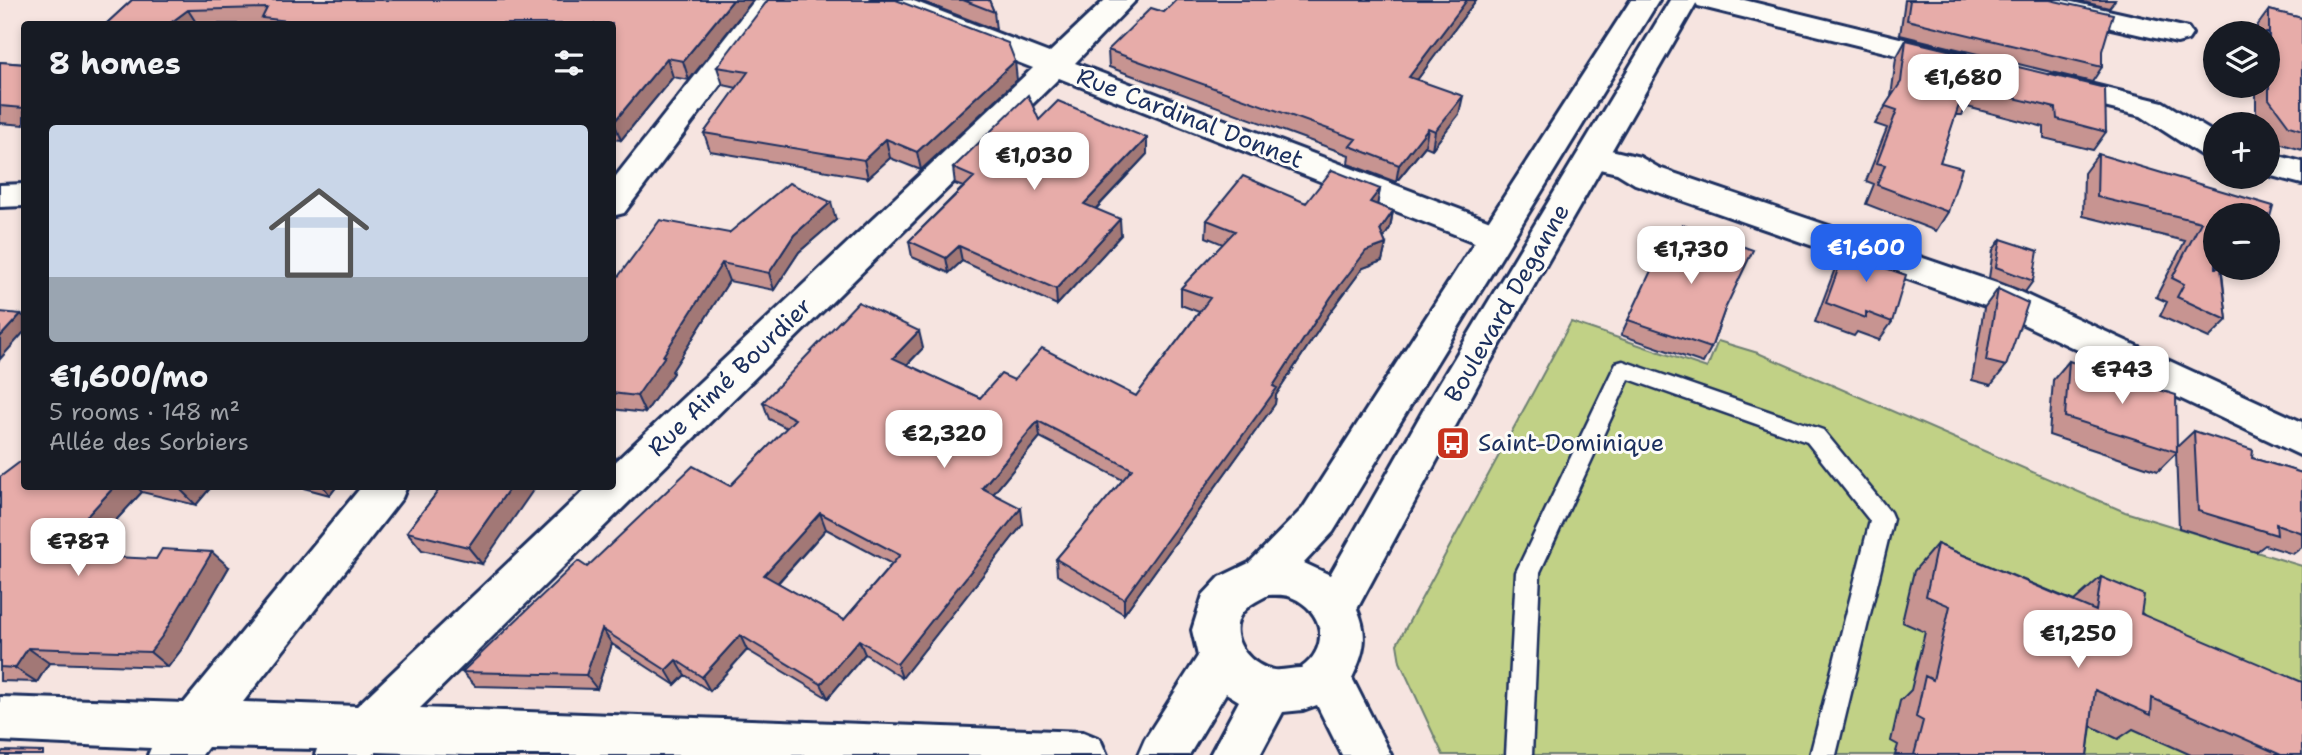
<!DOCTYPE html>
<html lang="en">
<head>
<meta charset="utf-8">
<style>
  :root { --surface:#171b24; --page:#20242c; --text:#f1f3f6; --muted:#9ea1a6; --accent:#2563eb }
  body { margin:0; font-family:"Shantell Sans",sans-serif; background:var(--page); color:var(--text); height:100vh; display:flex; flex-direction:column; font-size:26px; white-space:nowrap }
  * { box-sizing:border-box; margin:0 }
  p { font-size:23px; color:var(--muted) }
  .icon { flex:none; width:38px; height:38px; fill:none; stroke:currentColor; stroke-width:2; stroke-linecap:round; stroke-linejoin:round }
  .map { position:relative; flex:1; overflow:hidden }
  .drawer { position:absolute; left:21px; top:21px; width:595px; height:469px; display:flex; flex-direction:column; background:var(--surface); border-radius:7px; box-shadow:0 4px 10px #0003 }
  .drawer>* { flex:none }
  .buttons { position:absolute; left:2203px; top:21px; display:grid; gap:14px }
  .buttons a { display:grid; place-items:center; width:77px; height:77px; border-radius:50%; background:var(--surface); box-shadow:0 4px 10px #0003; font-size:35px }
  .price { position:absolute; translate:-50% -60px; padding:0 16px; border-radius:14px; background:#fff; color:#222; font-size:23px; line-height:46px; filter:drop-shadow(0 2px 4px #0008) }
  .price::after { content:''; position:absolute; left:50%; top:42px; width:21px; height:16px; margin-left:-10px; background:inherit; clip-path:polygon(0 0,100% 0,50% 100%) }
  .price.current { background:var(--accent); color:#fff }
  ul { padding:0; list-style:none }
  li { display:grid; align-content:center; gap:14px; height:371px; padding:0 28px }
  li span { display:grid; place-items:center; height:217px; border-radius:7px; color:#555 }
  li>.icon { margin-inline-start:auto }
  span .icon { width:126px; height:126px; fill:#fffc; stroke-width:1 }
  li b { font-size:30px }
  h2 { display:flex; justify-content:space-between; align-items:center; height:84px; padding:0 28px; font-size:30px }
  .map>svg:first-child { display:block }
</style>
</head>
<body>
<div class="map">
<svg width="2302" height="755" viewBox="0 0 2302 755">
  <rect width="100%" height="100%" fill="#f6e4e0"/>
  <filter id="ink" filterUnits="userSpaceOnUse"><feTurbulence type="fractalNoise" baseFrequency=".0143" numOctaves="2"/><feDisplacementMap in="SourceGraphic" scale="14" xChannelSelector="R" yChannelSelector="G"/><feConvolveMatrix kernelMatrix="1 2 1 2 8 2 1 2 1" color-interpolation-filters="sRGB"/></filter>
  <g filter="url(#ink)">
    <path fill="#c1d186" stroke="#6e8072" stroke-width="2" d="M 1571,322 L 1707,368 L 1718,341 L 1758,353 L 2125,512 L 2302,566 L 2302,755 L 1443,755 L 1400,662 L 1397,644 Z"/>
    <g fill="none" stroke-linecap="round" stroke-linejoin="round">
      <g stroke="#1b2f5e" stroke-width="5">
        <path id="lane" d="M 1623,361 L 1823,430 L 1890,512 L 1893,519 L 1836,755 L 1810,755 L 1870,521 L 1807,442 L 1629,379 L 1540,572 L 1532,755 L 1506,755 L 1516,572 L 1613,369 L 1616,363 Z"/>
      </g>
      <g stroke="#1b2f5e" stroke-width="6">
        <path id="street" d="M 755,0 L 784,0 L 624,213 L 612,216 L 612,181 Z
          M 871,0 L 911,0 L 1049,53 L 1105,0 L 1136,0 L 1075,63 L 1506,227 L 1511,236 L 1506,245 L 1494,248 L 1482,245 L 1059,78 L 420,708 L 1083,732 L 1100,739 L 1107,755 L 466,755 L 376,752 L 373,755 L 315,755 L 317,749 L 208,747 L 202,755 L 148,755 L 151,748 L 0,741 L 0,697 L 184,703 L 362,486 L 407,486 L 402,498 L 243,702 L 357,706 L 589,486 L 612,486 L 612,465 L 1033,68 L 875,6 Z
          M 1694,0 L 1744,0 L 1965,54 L 1969,60 L 1965,66 L 1954,69 L 1698,6 Z
          M 2010,0 L 2063,0 L 2188,28 L 2192,34 L 2188,40 L 2177,43 L 2014,6 Z
          M 2053,75 L 2163,102 L 2216,134 L 2216,159 L 2204,157 L 2141,116 L 2042,92 L 2037,85 L 2042,78 Z
          M 1594,146 L 1640,157 L 1659,168 L 2011,288 L 2302,422 L 2302,456 L 1985,306 L 1635,184 L 1617,173 L 1582,165 L 1578,157 L 1582,149 Z
          M 2268,153 L 2302,162 L 2302,184 L 2268,175 Z
          M 24,184 L 24,206 L 0,207 L 0,185 Z"/>
      </g>
      <g stroke="#1b2f5e" stroke-width="6">
        <path id="secondary" d="M 1631,0 L 1659,0 L 1333,532 L 1304,563 L 1330,575 L 1428,402 L 1670,0 L 1698,0 L 1485,371 L 1357,609 C 1369,636 1364,653 1352,678 L 1391,755 L 1342,755 L 1317,705 L 1303,710 L 1283,712 L 1260,755 L 1210,755 L 1239,701 L 1226,693 L 1189,755 L 1138,755 L 1145,739 L 1198,656 L 1192,630 L 1203,595 L 1220,577 L 1249,563 L 1303,508 ZM 1268,595 C 1275,595 1284,594 1291,597 C 1324,610 1331,648 1301,668 C 1293,668 1283,671 1274,670 C 1252,667 1229,641 1239,618 C 1245,606 1257,601 1268,595 Z"/>
      </g>
      <use href="#lane" fill="#fdfcf7" fill-rule="evenodd"/>
      <use href="#street" fill="#fdfcf7" fill-rule="evenodd"/>
      <use href="#secondary" fill="#fdfcf7" fill-rule="evenodd"/>
    </g>
    <path fill="#c79491" stroke="#1b2f5e" stroke-width="2" fill-rule="evenodd" d="M 132,0 L 753,0 L 689,80 L 673,77 L 621,140 L 612,139 L 612,24 L 106,24 Z
      M 918,0 L 989,0 L 994,12 L 996,30 Z
      M 1176,0 L 1476,0 L 1417,80 L 1459,114 L 1432,149 L 1425,146 L 1396,182 L 1348,164 L 1349,155 L 1109,67 L 1108,50 L 1164,12 Z
      M 1905,0 L 2050,0 L 2102,51 L 2102,67 L 2092,82 L 1900,35 Z
      M 2075,0 L 2115,0 L 2109,8 Z
      M 2269,10 L 2302,18 L 2302,150 L 2275,142 L 2268,132 L 2268,124 L 2262,124 L 2256,115 L 2256,86 L 2268,86 L 2268,33 L 2257,33 L 2257,26 Z
      M 1906,40 L 2106,132 L 2093,150 L 2044,138 L 2044,127 L 1967,107 L 1962,115 L 1955,115 L 1940,162 L 1948,212 L 1936,231 L 1866,204 L 1874,184 L 1866,181 L 1887,128 L 1875,124 L 1891,97 L 1896,58 Z
      M 0,62 L 24,64 L 24,125 L 0,123 Z
      M 717,67 L 1017,80 L 921,170 L 890,158 L 868,178 L 710,151 L 704,133 L 737,88 L 723,85 Z
      M 1039,120 L 1147,138 L 1147,154 L 1096,209 L 1121,235 L 1057,305 L 962,261 L 949,273 L 912,257 L 909,241 L 963,187 L 955,184 L 953,168 Z
      M 2098,154 L 2216,215 L 2227,320 L 2209,338 L 2160,316 L 2167,302 L 2156,297 L 2185,241 L 2083,216 L 2084,173 Z
      M 1380,189 L 1377,205 L 1393,211 L 1390,228 L 1383,238 L 1386,244 L 1382,261 L 1363,268 L 1329,314 L 1276,395 L 1275,404 L 1124,614 L 1057,575 L 1056,559 L 1123,480 L 1040,437 L 993,494 L 1023,524 L 902,678 L 865,654 L 828,698 L 747,650 L 710,691 L 685,675 L 675,685 L 612,644 L 597,689 L 475,686 L 462,672 L 587,567 L 730,486 L 787,428 L 769,419 L 763,402 L 923,348 L 907,365 L 980,398 L 1014,380 L 1136,396 L 1199,312 L 1181,305 L 1181,288 L 1223,244 L 1206,237 L 1207,220 ZM 826,529 L 892,564 L 844,620 L 778,583 Z
      M 836,220 L 799,252 L 774,290 L 729,281 L 672,371 L 673,373 L 645,413 L 612,409 L 612,285 L 729,233 Z
      M 1849,239 L 1874,264 L 1892,322 L 1879,340 L 1857,332 L 1854,336 L 1815,322 L 1839,258 Z
      M 2001,239 L 2033,281 L 2025,292 L 1989,278 L 1993,250 Z
      M 1998,289 L 2006,366 L 1991,385 L 1972,380 L 1984,308 Z
      M 1725,309 L 1711,348 L 1703,363 L 1621,335 L 1628,320 Z
      M 2069,361 L 2177,447 L 2194,431 L 2252,458 L 2302,473 L 2302,547 L 2293,554 L 2265,545 L 2256,552 L 2179,528 L 2176,453 L 2158,471 L 2049,435 L 2053,380 Z
      M 0,477 L 24,486 L 212,486 L 196,505 L 142,492 L 84,555 L 229,567 L 181,650 L 168,667 L 49,663 L 37,682 L 0,681 Z
      M 296,486 L 337,486 L 330,495 Z
      M 442,486 L 482,564 L 422,550 L 407,532 Z
      M 1937,544 L 2074,601 L 2101,577 L 2302,755 L 2191,755 L 2133,729 L 2118,739 L 2091,726 L 2087,755 L 1895,755 L 1898,745 L 1891,741 L 1900,701 L 1911,690 L 1925,632 L 1902,622 L 1914,571 Z"/>
    <path fill="#a27876" stroke="#1b2f5e" stroke-width="2" d="M 733,0 L 753,0 L 689,80 L 683,61 Z
      M 1467,0 L 1476,0 L 1406,95 L 1409,77 Z
      M 188,10 L 197,24 L 169,24 Z
      M 667,58 L 673,77 L 621,140 L 614,122 Z
      M 1015,61 L 1017,80 L 921,170 L 917,152 Z
      M 1463,96 L 1459,114 L 1432,149 L 1435,131 Z
      M 1428,128 L 1425,146 L 1396,182 L 1399,165 Z
      M 1147,138 L 1147,154 L 1085,220 L 1084,204 Z
      M 886,139 L 890,158 L 868,178 L 864,160 Z
      M 1380,189 L 1377,206 L 1370,202 Z
      M 831,202 L 836,220 L 799,252 L 774,290 L 769,273 L 794,235 Z
      M 1393,211 L 1390,228 L 1378,247 L 1386,244 L 1382,261 L 1363,268 L 1329,314 L 1276,395 L 1275,404 L 1124,614 L 1124,599 L 1273,386 L 1331,297 L 1380,230 Z
      M 1120,219 L 1121,235 L 1057,305 L 1056,289 Z
      M 959,246 L 962,261 L 949,273 L 946,258 Z
      M 722,263 L 729,281 L 672,371 L 673,373 L 645,413 L 637,396 Z
      M 21,314 L 24,317 L 24,332 L 0,359 L 0,337 Z
      M 919,331 L 923,348 L 897,375 L 893,358 Z
      M 1038,421 L 1040,437 L 985,504 L 982,488 Z
      M 115,486 L 136,486 L 142,492 L 71,569 L 52,554 Z
      M 182,486 L 212,486 L 196,505 L 180,489 Z
      M 323,486 L 337,486 L 330,495 Z
      M 511,486 L 536,486 L 482,564 L 468,547 Z
      M 1021,508 L 1023,524 L 902,678 L 897,664 Z
      M 820,513 L 826,529 L 771,590 L 764,575 Z
      M 212,552 L 229,567 L 181,650 L 168,667 L 150,652 Z
      M 602,629 L 612,644 L 597,689 L 586,675 Z
      M 740,635 L 747,650 L 710,691 L 702,677 Z
      M 859,640 L 865,654 L 828,698 L 821,684 Z
      M 28,648 L 49,663 L 37,682 L 15,668 Z
      M 676,660 L 685,675 L 675,685 L 666,670 Z"/>
    <path fill="#e7aca9" stroke="#1b2f5e" stroke-width="2" fill-rule="evenodd" d="M 132,0 L 733,0 L 683,61 L 667,58 L 614,122 L 612,122 L 612,24 L 315,24 L 262,18 L 267,8 L 188,10 L 169,24 L 106,24 Z
      M 768,0 L 896,0 L 1008,43 L 1015,61 L 917,152 L 886,139 L 864,160 L 704,133 L 748,72 L 717,67 Z
      M 963,0 L 989,0 L 994,12 Z
      M 1176,0 L 1467,0 L 1409,77 L 1463,96 L 1435,131 L 1428,128 L 1399,165 L 1350,146 L 1356,139 L 1108,50 L 1151,8 L 1164,12 Z
      M 1910,0 L 2050,0 L 2113,14 L 2102,51 L 2102,67 L 1907,20 Z
      M 2269,10 L 2302,18 L 2302,130 L 2289,126 L 2269,99 Z
      M 1906,40 L 2105,88 L 2106,132 L 2057,119 L 2056,108 L 1976,89 L 1974,96 L 1962,96 L 1940,162 L 1962,168 L 1948,212 L 1877,185 L 1885,165 L 1877,163 L 1897,110 L 1885,106 L 1901,82 Z
      M 0,62 L 24,64 L 24,108 L 0,106 Z
      M 1028,95 L 1039,120 L 1058,101 L 1147,138 L 1084,204 L 1120,219 L 1056,289 L 959,246 L 946,258 L 909,241 L 974,177 L 953,168 Z
      M 2098,154 L 2273,206 L 2268,224 L 2268,215 L 2216,215 L 2216,268 L 2221,268 L 2227,320 L 2177,297 L 2184,284 L 2172,278 L 2201,222 L 2097,197 Z
      M 1332,170 L 1380,189 L 1370,202 L 1393,211 L 1380,230 L 1386,244 L 1366,251 L 1331,297 L 1273,386 L 1277,388 L 1124,599 L 1056,559 L 1132,469 L 1038,421 L 982,488 L 1021,508 L 897,664 L 859,640 L 821,684 L 740,635 L 702,677 L 676,660 L 666,670 L 602,629 L 586,675 L 462,672 L 578,561 L 587,567 L 693,466 L 730,486 L 795,419 L 763,402 L 858,302 L 919,331 L 893,358 L 980,398 L 1001,374 L 1014,380 L 1042,348 L 1136,396 L 1210,298 L 1181,288 L 1235,231 L 1207,220 L 1243,176 L 1306,203 ZM 820,513 L 900,555 L 844,620 L 764,575 Z
      M 789,183 L 831,202 L 794,235 L 769,273 L 722,263 L 663,356 L 665,356 L 637,396 L 612,393 L 612,285 L 660,220 L 729,233 Z
      M 1683,225 L 1753,250 L 1725,309 L 1711,348 L 1628,320 L 1663,245 L 1672,248 Z
      M 1849,239 L 1877,248 L 1874,264 L 1906,275 L 1892,322 L 1866,312 L 1866,318 L 1826,303 Z
      M 2001,239 L 2038,251 L 2033,281 L 1996,267 Z
      M 1998,289 L 2028,303 L 2006,366 L 1986,361 Z
      M 0,312 L 21,314 L 0,337 Z
      M 2069,361 L 2176,395 L 2177,452 L 2065,417 Z
      M 2194,431 L 2253,450 L 2252,458 L 2302,473 L 2302,533 L 2276,524 L 2277,535 L 2198,511 Z
      M 24,459 L 24,486 L 115,486 L 52,554 L 156,559 L 162,549 L 212,552 L 163,635 L 150,652 L 28,648 L 15,668 L 0,667 L 0,477 Z
      M 442,486 L 511,486 L 468,547 L 407,532 Z
      M 1937,544 L 2096,611 L 2101,577 L 2144,595 L 2141,614 L 2302,682 L 2302,755 L 2281,755 L 2152,698 L 2151,715 L 2095,690 L 2087,755 L 1914,755 L 1923,721 L 1916,717 L 1925,676 L 1933,680 L 1950,606 L 1926,596 Z
      M 3,751 L 43,752 L 43,755 L 0,755 Z"/>
  </g>
  <defs>
    <g id="bus-square" transform="scale(1.75)"><rect x="-9" y="-9" width="18" height="18" rx="4" fill="#c8321e" stroke="#fdfcf7"/><path d="M-5-6H5V4H4V6H2V4H-2V6H-4V4H-5ZM-3.5-4V0h7V-4ZM-3.5 1.2v1.5H-2V1.2ZM2 1.2v1.5H3.5V1.2Z" fill="#fff"/></g>
  </defs>
  <g fill-rule="evenodd">
    <use href="#bus-square" x="1453" y="443"/>
  </g>
  <g text-anchor="middle" dominant-baseline="central" stroke-width="6" stroke-linejoin="round" paint-order="stroke">
    <g font-size="24" fill="#1b2f5e" stroke="#fdfcf7">
      <text transform="translate(1190 118) rotate(21)">Rue Cardinal Donnet</text>
      <text transform="translate(1507 303) rotate(-60)">Boulevard Deganne</text>
      <text transform="translate(730 377) rotate(-44)">Rue Aimé Bourdier</text>
    </g>
    <g font-size="24" fill="#1b2f5e" stroke="#fdfcf7" text-anchor="start">
      <text x="1478" y="443">Saint-Dominique</text>
    </g>
  </g>
</svg>
<div class="buttons">
<a><svg class="icon" aria-label="layers" viewBox="0 0 24 24"><path d="M12 4l9 5-9 5-9-5zM3 14l9 5 9-5"/></svg></a>
<a>+</a>
<a>−</a>
</div>
<b class="price" style="left:1963px;top:114px">€1,680</b>
<b class="price" style="left:1034px;top:192px">€1,030</b>
<b class="price current" style="left:1866px;top:284px">€1,600</b>
<b class="price" style="left:1691px;top:286px">€1,730</b>
<b class="price" style="left:2122px;top:406px">€743</b>
<b class="price" style="left:944px;top:470px">€2,320</b>
<b class="price" style="left:78px;top:578px">€787</b>
<b class="price" style="left:2078px;top:670px">€1,250</b>
<section class="drawer">
<h2>8 homes<svg class="icon" aria-label="filters" viewBox="0 0 24 24"><path d="M4 7h16M4 17h16"/><circle cx="9" cy="7" r="2"/><circle cx="15" cy="17" r="2"/></svg></h2>
<ul>
<li><span style="background:linear-gradient(#c9d6e8 70%,#9aa5b1 0)"><svg class="icon" aria-label="home" viewBox="0 0 24 24"><path d="M3 11l9-7 9 7M6 9v11h12V9"/></svg></span><div><b>€1,600/mo</b><p>5 rooms · 148 m²</p><p>Allée des Sorbiers</p></div></li>
</ul>
</section>
</div>
</body>
</html>
